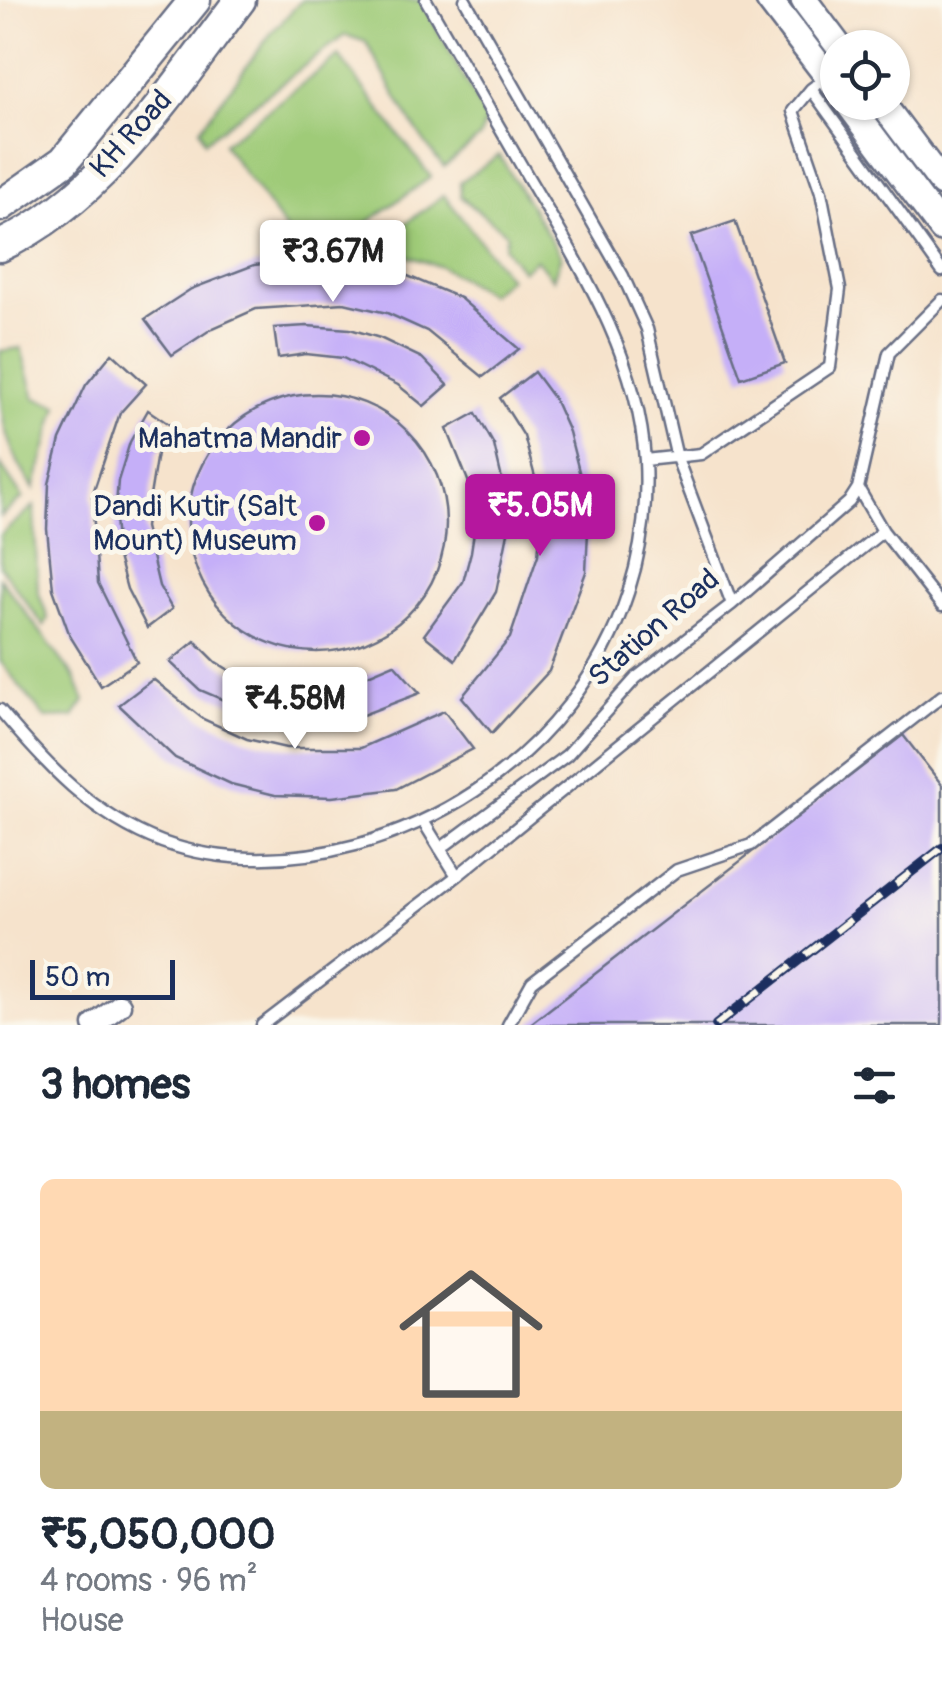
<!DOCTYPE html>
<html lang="en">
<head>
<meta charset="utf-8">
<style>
  :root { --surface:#fff; --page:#f6f6f7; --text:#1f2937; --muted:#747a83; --line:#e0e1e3; --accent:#b5179e }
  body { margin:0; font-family:Pangolin,sans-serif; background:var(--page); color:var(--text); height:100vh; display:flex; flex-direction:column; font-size:38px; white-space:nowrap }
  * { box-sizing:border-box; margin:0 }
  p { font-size:32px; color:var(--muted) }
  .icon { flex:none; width:55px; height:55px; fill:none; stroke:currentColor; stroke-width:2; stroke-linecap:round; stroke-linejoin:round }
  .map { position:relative; height:1025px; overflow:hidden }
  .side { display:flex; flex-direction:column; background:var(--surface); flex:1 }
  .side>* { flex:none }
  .tools { position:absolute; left:820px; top:30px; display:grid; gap:20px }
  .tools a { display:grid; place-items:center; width:90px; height:90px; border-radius:50%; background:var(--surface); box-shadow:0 2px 8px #0004; font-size:50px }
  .scale { position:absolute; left:30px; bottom:25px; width:145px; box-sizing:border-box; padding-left:10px; border:5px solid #1b2f5e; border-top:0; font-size:28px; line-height:35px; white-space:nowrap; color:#1b2f5e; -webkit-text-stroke:8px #fbf7ec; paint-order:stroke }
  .price { position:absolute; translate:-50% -85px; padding:0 22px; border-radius:10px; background:#fff; color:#222; font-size:32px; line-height:65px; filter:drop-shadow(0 2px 5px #0008) }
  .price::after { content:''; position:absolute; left:50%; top:60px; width:30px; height:22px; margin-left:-15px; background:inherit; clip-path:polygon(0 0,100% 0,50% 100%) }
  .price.selected { background:var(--accent); color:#fff }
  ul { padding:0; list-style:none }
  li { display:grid; align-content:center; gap:20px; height:530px; padding:0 40px }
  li+li { border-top:2px solid var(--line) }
  li span { display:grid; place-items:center; height:310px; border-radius:15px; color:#555 }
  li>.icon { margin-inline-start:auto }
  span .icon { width:180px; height:180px; fill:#fffc; stroke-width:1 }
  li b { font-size:42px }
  h2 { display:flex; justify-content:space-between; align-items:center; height:120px; padding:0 40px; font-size:42px }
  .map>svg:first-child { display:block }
</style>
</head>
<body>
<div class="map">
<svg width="942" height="1025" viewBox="0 0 942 1025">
  <rect width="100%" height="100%" fill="#fbf7ec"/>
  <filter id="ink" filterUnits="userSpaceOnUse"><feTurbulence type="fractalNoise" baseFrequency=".01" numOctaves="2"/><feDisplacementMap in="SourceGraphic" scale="20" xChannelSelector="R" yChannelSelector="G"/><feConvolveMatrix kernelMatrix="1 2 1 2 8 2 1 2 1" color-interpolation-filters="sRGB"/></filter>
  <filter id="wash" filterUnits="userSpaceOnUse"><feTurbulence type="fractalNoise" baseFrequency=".0048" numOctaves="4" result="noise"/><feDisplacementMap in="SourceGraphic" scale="40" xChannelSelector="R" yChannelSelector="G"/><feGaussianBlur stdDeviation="2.25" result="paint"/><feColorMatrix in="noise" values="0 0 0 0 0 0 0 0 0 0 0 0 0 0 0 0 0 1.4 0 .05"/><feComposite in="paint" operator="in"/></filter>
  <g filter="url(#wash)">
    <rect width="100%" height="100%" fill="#f6e3cc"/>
    <path fill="#9fcb78" stroke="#5d7d6b" stroke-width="2.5" d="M 302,0 L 422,0 L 486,119 L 480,137 L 444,167 C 410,127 392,87 366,42 L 345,35 L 205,141 L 200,129 L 272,32 Z
      M 339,56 L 431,177 L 340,242 L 291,237 L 223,144 Z
      M 499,155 L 561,256 L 553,279 L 536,259 L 522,271 L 504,247 L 507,234 L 461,197 L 460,182 Z
      M 444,195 L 509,278 L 489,294 L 441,267 L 383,248 L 381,242 Z
      M 21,348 L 35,398 L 58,405 L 34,489 C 0,438 0,415 0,351 Z
      M 0,464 L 23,498 L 0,517 Z
      M 34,506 L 38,591 L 48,618 L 44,626 L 0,566 L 0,535 Z
      M 0,578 L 75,678 L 85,701 L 74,717 L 45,718 L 0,661 Z"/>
    <g id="blocks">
      <path fill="#c5aff8" d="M 735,221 L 785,363 L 741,378 L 691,236 Z
        M 301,260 L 360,261 L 403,274 L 460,298 L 519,349 L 483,377 L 427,331 L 387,313 L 344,303 L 256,309 L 213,328 L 172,355 L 145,319 L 191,289 L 254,265 Z
        M 307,326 L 350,329 L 380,338 L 422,358 L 448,385 L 424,406 L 398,385 L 343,358 L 306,354 L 278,358 L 274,328 Z
        M 112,353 L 146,384 L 120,413 L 92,496 L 98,583 L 137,662 L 101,686 L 70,636 L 53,589 L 47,529 L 49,484 L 60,440 L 86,385 Z
        M 534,372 L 554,399 L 569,432 L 589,511 L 586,572 L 549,671 L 492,733 L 462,697 L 510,638 L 538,555 L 543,507 L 524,436 L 500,398 Z
        M188 523a129 129 0 1 1 258 0a129 129 0 1 1-258 0Z
        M 148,410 L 173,427 L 157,453 L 145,527 L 159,586 L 172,609 L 147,628 L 127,589 L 118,557 L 115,517 L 118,481 L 130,442 Z
        M 476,413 L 494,445 L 511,518 L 496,592 L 455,660 L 424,635 L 463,582 L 471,552 L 476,519 L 471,488 L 447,429 Z
        M 195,641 L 216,662 L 239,676 L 275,687 L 340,687 L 394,664 L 420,693 L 347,721 L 306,724 L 270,720 L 200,690 L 170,662 Z
        M 153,679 L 203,719 L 247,739 L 286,748 L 361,748 L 444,711 L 473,749 L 396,789 L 332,797 L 275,795 L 231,784 L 175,758 L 119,705 Z
        M 903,735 L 942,785 L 942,1025 L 529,1025 Z"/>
    </g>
  </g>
  <g filter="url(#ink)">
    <use href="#blocks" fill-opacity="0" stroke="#686e84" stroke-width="2.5"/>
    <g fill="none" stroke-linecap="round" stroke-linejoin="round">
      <g stroke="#686e84" stroke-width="15">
        <path id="service" d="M 465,0 L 623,276 L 647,329 L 677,458 L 732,604
          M 815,86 L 811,89 L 942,271
          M 645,460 L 701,454 L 830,367 L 840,289 L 821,192 L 793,111 L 811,89
          M 858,488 L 883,531 L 942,606
          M 0,710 C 46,765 93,816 162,842 C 223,864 293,862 356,845 C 528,798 655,645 645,461 C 639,357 579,264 528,177 C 494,118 460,59 426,0
          M 423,821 L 457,876
          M 440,849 L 567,755 L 636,678 L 732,604 L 849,502 L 858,488 L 889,353 L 942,300
          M 262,1025 L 457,876 L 883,531
          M 508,1025 L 532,982 L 677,870 L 751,845 L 942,696"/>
      </g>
      <g stroke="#686e84" stroke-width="25">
        <path id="minor" d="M 94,1025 L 120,1005"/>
      </g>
      <g stroke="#686e84" stroke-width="30">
        <path id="tertiary" d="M 769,0 L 838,90
          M 804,0 L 840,48
          M 847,102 L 942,229
          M 881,102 L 942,183"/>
      </g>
      <g stroke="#686e84" stroke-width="35">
        <path id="secondary" d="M 0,206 L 64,161 L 195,0
          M 0,246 C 104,198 173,88 240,0"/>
      </g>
      <use href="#service" stroke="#fff" stroke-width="10"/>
      <use href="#minor" stroke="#fff" stroke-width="20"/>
      <use href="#tertiary" stroke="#fff" stroke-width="25"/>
      <use href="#secondary" stroke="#fff" stroke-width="30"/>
      <g stroke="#1b2f5e" stroke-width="10">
        <path id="rail" d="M 716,1025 L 942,848"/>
      </g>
      <use href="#rail" stroke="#fbf7ec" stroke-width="6" stroke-dasharray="19" stroke-linecap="butt"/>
    </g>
  </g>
  <g fill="#b5179e" stroke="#fbf7ec" stroke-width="4">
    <circle cx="362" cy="438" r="10"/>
    <circle cx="317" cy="523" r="10"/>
  </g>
  <g text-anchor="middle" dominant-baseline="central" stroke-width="10" stroke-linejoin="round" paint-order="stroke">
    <g font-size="30" fill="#1b2f5e" stroke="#fbf7ec">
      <text transform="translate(131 134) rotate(-48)">KH Road</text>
      <text transform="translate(654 628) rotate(-41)">Station Road</text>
    </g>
    <g font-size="30" fill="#1b2f5e" stroke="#fbf7ec" text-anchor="end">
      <text x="342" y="438">Mahatma Mandir</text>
      <text x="297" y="506">Dandi Kutir (Salt<tspan x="297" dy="34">Mount) Museum</tspan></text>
    </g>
  </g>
</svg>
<div class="tools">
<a><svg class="icon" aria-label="locate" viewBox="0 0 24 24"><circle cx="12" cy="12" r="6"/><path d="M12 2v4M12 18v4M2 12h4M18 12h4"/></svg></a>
</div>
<div class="scale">50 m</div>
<b class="price" style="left:333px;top:305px">₹3.67M</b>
<b class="price selected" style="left:540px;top:559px">₹5.05M</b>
<b class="price" style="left:295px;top:752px">₹4.58M</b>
</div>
<section class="side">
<h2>3 homes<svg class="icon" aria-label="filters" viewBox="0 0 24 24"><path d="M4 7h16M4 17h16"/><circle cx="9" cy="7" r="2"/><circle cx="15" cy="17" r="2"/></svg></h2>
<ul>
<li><span style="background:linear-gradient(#ffd9b3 75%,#c2b280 0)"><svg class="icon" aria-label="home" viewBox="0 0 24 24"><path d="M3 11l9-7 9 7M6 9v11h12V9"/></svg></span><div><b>₹5,050,000</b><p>4 rooms · 96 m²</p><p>House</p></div></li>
</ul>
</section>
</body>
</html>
